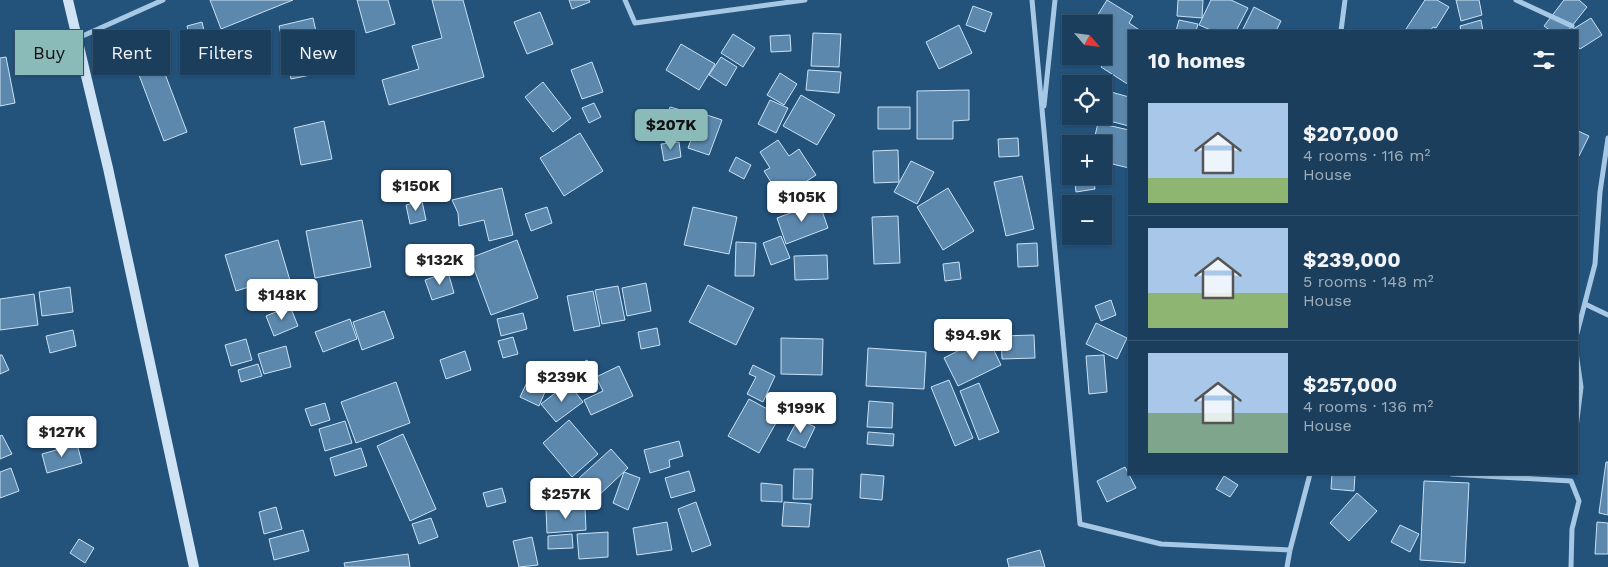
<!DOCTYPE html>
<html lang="en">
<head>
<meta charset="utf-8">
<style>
  :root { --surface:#1a3e5c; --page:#274965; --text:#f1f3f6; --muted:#9faebb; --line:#385772; --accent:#8bbbb9 }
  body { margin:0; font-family:"Work Sans",sans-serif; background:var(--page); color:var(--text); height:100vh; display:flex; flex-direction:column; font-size:19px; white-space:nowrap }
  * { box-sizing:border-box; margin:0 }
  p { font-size:16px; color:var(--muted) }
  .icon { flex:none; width:28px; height:28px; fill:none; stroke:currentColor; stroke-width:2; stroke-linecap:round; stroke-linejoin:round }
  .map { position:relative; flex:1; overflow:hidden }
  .drawer { position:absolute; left:1128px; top:30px; width:450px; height:445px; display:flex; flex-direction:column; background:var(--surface); border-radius:0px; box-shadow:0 1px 4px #0004,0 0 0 1px var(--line) }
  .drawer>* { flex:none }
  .hud { position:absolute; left:15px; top:30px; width:475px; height:45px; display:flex; gap:10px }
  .needle { width:32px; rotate:118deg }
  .controls { position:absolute; left:1062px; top:15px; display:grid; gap:10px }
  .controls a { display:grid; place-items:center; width:50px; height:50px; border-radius:0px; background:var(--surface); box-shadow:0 1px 4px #0004,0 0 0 1px var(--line); font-size:25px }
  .price { position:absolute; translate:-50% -42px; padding:0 11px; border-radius:5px; background:#fff; color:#222; font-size:16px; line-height:32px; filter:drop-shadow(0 1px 2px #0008) }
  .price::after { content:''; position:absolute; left:50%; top:30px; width:15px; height:11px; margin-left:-8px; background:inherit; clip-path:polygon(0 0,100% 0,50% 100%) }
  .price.selected { background:var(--accent); color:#111 }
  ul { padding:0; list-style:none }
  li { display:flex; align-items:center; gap:15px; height:125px; padding:0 20px }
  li+li { border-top:1px solid var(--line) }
  li span { display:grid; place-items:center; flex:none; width:140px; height:100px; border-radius:0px; color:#555 }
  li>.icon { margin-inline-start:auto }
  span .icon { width:60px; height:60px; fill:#fffc; stroke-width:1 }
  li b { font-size:21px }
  h2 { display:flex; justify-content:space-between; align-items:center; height:60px; padding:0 20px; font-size:21px }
  .pill { padding:0 18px; border-radius:0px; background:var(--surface); box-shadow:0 1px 4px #0004,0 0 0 1px var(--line); font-size:18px; line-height:45px }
  .pill.selected { background:var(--accent); color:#111 }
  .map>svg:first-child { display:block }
</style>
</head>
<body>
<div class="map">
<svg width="1608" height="567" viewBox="0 0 1608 567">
  <rect width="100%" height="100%" fill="#23527b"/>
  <path fill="#5c88ad" stroke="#c9e1f4" d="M 210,0 L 293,0 L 221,29 Z
    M 357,0 L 388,0 L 395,24 L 366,33 Z
    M 432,0 L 463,0 L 484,77 L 389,105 L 382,80 L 419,69 L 412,46 L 442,38 Z
    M 569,0 L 589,0 L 590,2 L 572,9 Z
    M 1107,0 L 1133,16 L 1129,23 L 1141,31 L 1129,31 L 1129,85 L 1101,67 L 1108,57 L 1104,54 L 1104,24 L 1092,24 Z
    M 1178,0 L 1203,0 L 1202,18 L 1177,16 Z
    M 1211,0 L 1231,0 L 1248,8 L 1236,31 L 1213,31 L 1199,25 Z
    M 1425,0 L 1437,0 L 1449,7 L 1436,28 L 1433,27 L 1430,31 L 1409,31 L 1406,29 Z
    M 1456,0 L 1479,0 L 1482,15 L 1461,21 Z
    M 1564,0 L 1579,0 L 1587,7 L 1568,31 L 1551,31 L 1544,26 Z
    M 973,6 L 992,13 L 985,32 L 966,25 Z
    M 1254,7 L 1281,21 L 1276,31 L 1242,31 Z
    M 540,12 L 553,44 L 527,54 L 514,22 Z
    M 313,18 L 325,72 L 291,79 L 279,26 Z
    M 1591,18 L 1602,35 L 1580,49 L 1576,44 L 1576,31 L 1570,31 Z
    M 1179,20 L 1198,24 L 1196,31 L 1176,31 Z
    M 1481,20 L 1483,31 L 1461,31 L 1460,26 Z
    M 202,22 L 207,43 L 191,46 L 187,26 Z
    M 959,25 L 972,53 L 939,69 L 926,42 Z
    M 813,33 L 841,34 L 839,67 L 811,66 Z
    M 733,34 L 755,48 L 743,67 L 721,53 Z
    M 790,35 L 791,51 L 771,52 L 770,36 Z
    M 681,44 L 715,64 L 699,90 L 666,70 Z
    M 6,57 L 15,103 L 0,106 L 0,58 Z
    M 721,57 L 737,67 L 726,86 L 709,75 Z
    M 592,62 L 603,92 L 582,99 L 571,70 Z
    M 162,66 L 187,132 L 164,141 L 139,75 Z
    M 808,70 L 841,72 L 839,93 L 806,90 Z
    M 780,73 L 797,84 L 784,105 L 767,95 Z
    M 543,82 L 571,118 L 553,132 L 525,97 Z
    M 969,90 L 969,120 L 953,121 L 953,139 L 917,139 L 917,91 Z
    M 1104,90 L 1129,97 L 1129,126 L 1090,116 L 1104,116 Z
    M 801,95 L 835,115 L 817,145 L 783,126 Z
    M 770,100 L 788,108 L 776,133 L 758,124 Z
    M 594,103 L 601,117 L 589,123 L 582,108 Z
    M 670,107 L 692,113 L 687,131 L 665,125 Z
    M 878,107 L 910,107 L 910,129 L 878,129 Z
    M 701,113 L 722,120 L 709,155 L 688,148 Z
    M 324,121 L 332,159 L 301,165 L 294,128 Z
    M 1098,123 L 1129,130 L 1129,168 L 1104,162 L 1104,144 L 1093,144 Z
    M 1576,130 L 1589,136 L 1579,156 L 1576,154 Z
    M 580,133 L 603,171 L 564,196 L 540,158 Z
    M 1018,138 L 1019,156 L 999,157 L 998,139 Z
    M 778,140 L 789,156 L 799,149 L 816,175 L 781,198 L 764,171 L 770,168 L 760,152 Z
    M 679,142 L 681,157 L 664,161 L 661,144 Z
    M 898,150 L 899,182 L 874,183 L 873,151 Z
    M 736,157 L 751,165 L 744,179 L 729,171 Z
    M 911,161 L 934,172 L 917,204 L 894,192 Z
    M 1022,176 L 1034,229 L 1006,236 L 994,182 Z
    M 1074,176 L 1093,176 L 1095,189 L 1076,192 Z
    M 502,188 L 513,235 L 489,241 L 484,220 L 459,226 L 458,213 L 452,200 Z
    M 948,188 L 974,231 L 943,250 L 917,207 Z
    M 422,201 L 426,220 L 410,224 L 406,205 Z
    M 819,202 L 828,228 L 786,244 L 777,218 Z
    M 547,207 L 552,223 L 531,231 L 525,214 Z
    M 693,207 L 737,217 L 729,254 L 684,245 Z
    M 898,216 L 900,263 L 874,264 L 872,217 Z
    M 362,220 L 371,267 L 315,278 L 306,231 Z
    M 781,236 L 790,258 L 771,265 L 763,243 Z
    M 278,240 L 294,294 L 258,306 L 252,286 L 236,291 L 225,255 Z
    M 517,240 L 538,298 L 491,315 L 470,258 Z
    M 736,242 L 756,243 L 754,276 L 735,276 Z
    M 1037,243 L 1038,266 L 1018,267 L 1017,244 Z
    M 827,255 L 828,279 L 795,280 L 794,256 Z
    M 959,262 L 961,279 L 945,281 L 943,264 Z
    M 448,272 L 454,293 L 432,300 L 425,280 Z
    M 646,283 L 651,311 L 627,316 L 622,288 Z
    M 708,285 L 754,308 L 736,345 L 689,322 Z
    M 618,286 L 625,320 L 602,324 L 595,290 Z
    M 70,287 L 73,312 L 42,316 L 39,292 Z
    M 593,291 L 600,326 L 574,331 L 567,296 Z
    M 34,294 L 38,325 L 0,330 L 0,299 Z
    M 1111,300 L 1116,315 L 1101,321 L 1095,306 Z
    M 290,306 L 298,326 L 274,336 L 266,316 Z
    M 384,311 L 394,338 L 362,350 L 353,322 Z
    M 523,313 L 527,329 L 501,336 L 497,319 Z
    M 350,319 L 357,339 L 323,352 L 315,332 Z
    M 1096,323 L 1127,338 L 1117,359 L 1086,344 Z
    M 657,328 L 660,345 L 641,349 L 638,332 Z
    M 73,330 L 76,346 L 50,353 L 46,336 Z
    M 1034,335 L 1035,358 L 1002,359 L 1001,336 Z
    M 987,336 L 1001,365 L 958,386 L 944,358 Z
    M 513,337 L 518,354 L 503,358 L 498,341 Z
    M 781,338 L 823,339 L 822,375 L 781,374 Z
    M 246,339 L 252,360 L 231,366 L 225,345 Z
    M 286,346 L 291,367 L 264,374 L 258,354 Z
    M 868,348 L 926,352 L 924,389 L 866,386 Z
    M 465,351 L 471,370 L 446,379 L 440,360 Z
    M 0,355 L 2,355 L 9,370 L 0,374 Z
    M 1104,355 L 1107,392 L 1089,394 L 1086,356 Z
    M 587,360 L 596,374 L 583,382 L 574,368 Z
    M 258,364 L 262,376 L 241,382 L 238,370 Z
    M 753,365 L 775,376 L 763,402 L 747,394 L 756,377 L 749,374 Z
    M 619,366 L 633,396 L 591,415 L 584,400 L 603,391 L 596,377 Z
    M 529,378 L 547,387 L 539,406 L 520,397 Z
    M 949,380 L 973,438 L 955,446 L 931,387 Z
    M 396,382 L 410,423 L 356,443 L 341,402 Z
    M 568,383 L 583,402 L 556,422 L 541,404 Z
    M 979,383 L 999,432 L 979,440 L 960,391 Z
    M 749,399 L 780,416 L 759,453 L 728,436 Z
    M 869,401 L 893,403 L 892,428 L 867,427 Z
    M 325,403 L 330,420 L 311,426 L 305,409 Z
    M 798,419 L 815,427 L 805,448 L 787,440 Z
    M 569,420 L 598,454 L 572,477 L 543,443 Z
    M 345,421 L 352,443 L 325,451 L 319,429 Z
    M 868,432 L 894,434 L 893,446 L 867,444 Z
    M 403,434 L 436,509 L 410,521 L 377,446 Z
    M 2,435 L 12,454 L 0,459 L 0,436 Z
    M 679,441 L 683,456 L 669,460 L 670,467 L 650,473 L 644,450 Z
    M 77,444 L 82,463 L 47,473 L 42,454 Z
    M 361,448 L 367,466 L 335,476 L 330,458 Z
    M 611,449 L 628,468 L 596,498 L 578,479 Z
    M 1606,462 L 1608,462 L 1608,515 L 1599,513 Z
    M 1125,467 L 1136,488 L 1107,502 L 1097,481 Z
    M 11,468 L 19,491 L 0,498 L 0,472 Z
    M 794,469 L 813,469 L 812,499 L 793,499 Z
    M 689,471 L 695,491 L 671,498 L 665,478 Z
    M 624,472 L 640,478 L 628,510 L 613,503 Z
    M 861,474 L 884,476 L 882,500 L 860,498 Z
    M 1332,474 L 1355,474 L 1354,491 L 1331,489 Z
    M 1224,476 L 1238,485 L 1230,497 L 1216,489 Z
    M 1424,481 L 1469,483 L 1465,563 L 1420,560 Z
    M 761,483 L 782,485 L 782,502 L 761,501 Z
    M 502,488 L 506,502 L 487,507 L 483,493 Z
    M 1357,493 L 1377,511 L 1349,541 L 1330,523 Z
    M 696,502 L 711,545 L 692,552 L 678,509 Z
    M 784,502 L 811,504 L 809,527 L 782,526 Z
    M 276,507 L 282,529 L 264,534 L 259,512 Z
    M 585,507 L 586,530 L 547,533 L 546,509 Z
    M 431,518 L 438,537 L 419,544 L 412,524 Z
    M 667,522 L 672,550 L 637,555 L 633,528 Z
    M 1597,522 L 1608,523 L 1608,554 L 1595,554 Z
    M 1400,525 L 1419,534 L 1410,552 L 1391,542 Z
    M 303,530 L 309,551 L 274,560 L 269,539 Z
    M 608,532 L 608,557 L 579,559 L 577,534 Z
    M 572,534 L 573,548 L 548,549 L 548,536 Z
    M 532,537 L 538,565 L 519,567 L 513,541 Z
    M 79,539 L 94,548 L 85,563 L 70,553 Z
    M 1040,550 L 1045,567 L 1009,567 L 1007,559 Z
    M 408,554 L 410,567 L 345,567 L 344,563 Z"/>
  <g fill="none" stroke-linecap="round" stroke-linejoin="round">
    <path stroke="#a6c8e5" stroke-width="5" d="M 625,0 L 635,23 L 805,0
      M 1032,0 L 1080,524 L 1161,544 L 1290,550 L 1287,567
      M 1516,0 L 1572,26
      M 1341,31 L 1345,0
      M 78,38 L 163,0
      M 1044,106 L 1055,0
      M 1585,304 L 1608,315
      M 1576,337 L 1595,264 L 1600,192 L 1608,138
      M 1576,352 L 1581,387 L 1576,388
      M 1576,428 L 1581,387
      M 1451,474 L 1571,481 L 1579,501 L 1572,529 L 1571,567
      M 1290,550 L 1310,474"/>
    <path stroke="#cfe3f5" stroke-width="10" d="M 68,0 L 108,168 L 194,567"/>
  </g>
</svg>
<div class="controls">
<a><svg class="needle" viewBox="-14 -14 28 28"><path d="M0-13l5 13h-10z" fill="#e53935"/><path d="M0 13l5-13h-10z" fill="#9faebb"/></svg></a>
<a><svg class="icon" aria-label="locate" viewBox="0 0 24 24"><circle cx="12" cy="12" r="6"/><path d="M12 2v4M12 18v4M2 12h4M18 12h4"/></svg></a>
<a>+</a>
<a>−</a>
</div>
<b class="price selected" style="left:671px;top:151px">$207K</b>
<b class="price" style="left:416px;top:212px">$150K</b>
<b class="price" style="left:802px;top:223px">$105K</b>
<b class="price" style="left:440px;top:286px">$132K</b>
<b class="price" style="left:282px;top:321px">$148K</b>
<b class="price" style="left:973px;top:361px">$94.9K</b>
<b class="price" style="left:562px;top:403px">$239K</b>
<b class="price" style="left:801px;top:434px">$199K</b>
<b class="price" style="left:62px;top:458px">$127K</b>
<b class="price" style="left:566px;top:520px">$257K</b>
<div class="hud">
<a class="pill selected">Buy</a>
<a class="pill">Rent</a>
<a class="pill">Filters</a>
<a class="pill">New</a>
</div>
<section class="drawer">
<h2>10 homes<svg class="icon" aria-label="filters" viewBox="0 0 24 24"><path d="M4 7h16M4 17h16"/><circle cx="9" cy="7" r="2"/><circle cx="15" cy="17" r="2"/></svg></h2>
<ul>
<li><span style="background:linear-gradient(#a9c7e8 75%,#8fb573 0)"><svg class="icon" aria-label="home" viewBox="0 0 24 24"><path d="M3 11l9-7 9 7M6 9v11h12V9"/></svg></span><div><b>$207,000</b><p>4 rooms · 116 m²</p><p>House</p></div></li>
<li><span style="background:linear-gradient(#a9c7e8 65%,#8fb573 0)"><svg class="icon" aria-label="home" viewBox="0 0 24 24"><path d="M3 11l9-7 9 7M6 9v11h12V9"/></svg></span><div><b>$239,000</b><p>5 rooms · 148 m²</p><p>House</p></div></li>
<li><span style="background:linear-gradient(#a9c7e8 60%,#7fa58c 0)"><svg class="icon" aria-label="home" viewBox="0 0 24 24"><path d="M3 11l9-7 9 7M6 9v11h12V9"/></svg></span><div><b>$257,000</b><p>4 rooms · 136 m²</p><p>House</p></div></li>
</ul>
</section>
</div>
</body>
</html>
